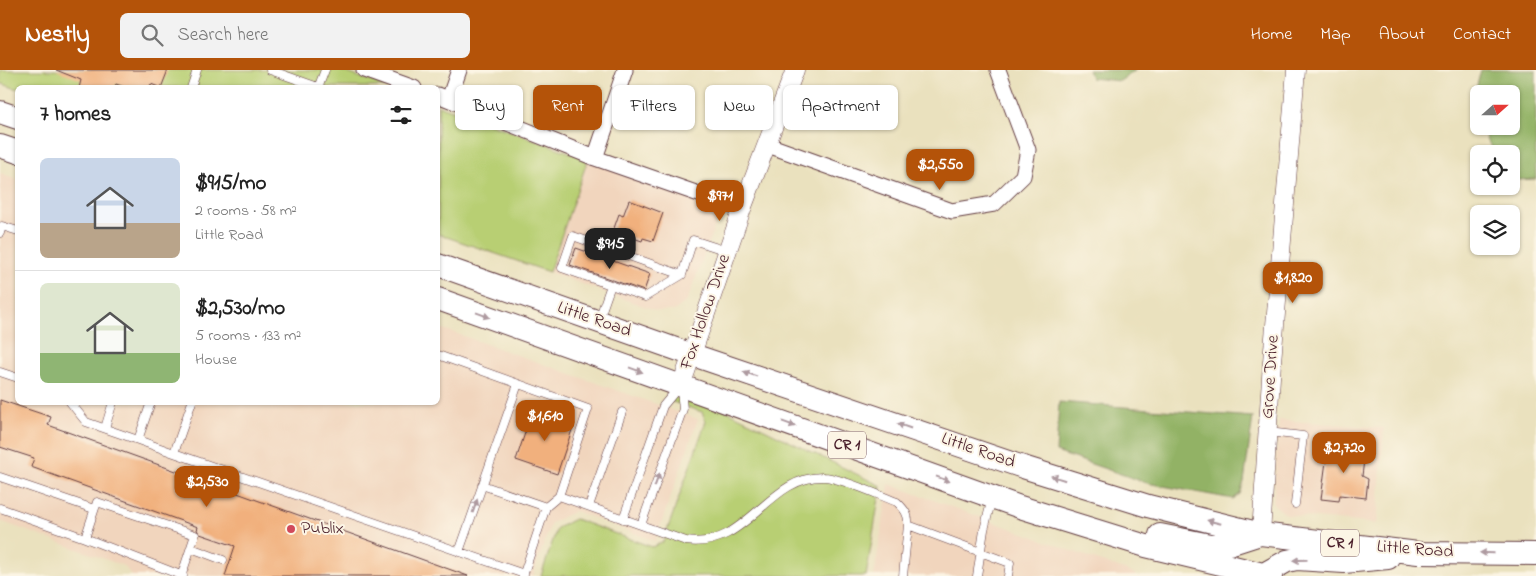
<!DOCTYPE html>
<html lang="en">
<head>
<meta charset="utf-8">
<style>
  :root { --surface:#fff; --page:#f2f2f2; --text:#222; --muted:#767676; --line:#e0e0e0; --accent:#b45309 }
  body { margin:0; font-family:"Indie Flower",sans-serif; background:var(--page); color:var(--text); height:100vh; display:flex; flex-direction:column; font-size:19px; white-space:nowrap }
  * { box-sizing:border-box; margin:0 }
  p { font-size:16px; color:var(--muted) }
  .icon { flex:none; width:28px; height:28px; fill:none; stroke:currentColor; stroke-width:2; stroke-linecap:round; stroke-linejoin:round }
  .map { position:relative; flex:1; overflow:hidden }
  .details { position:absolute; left:15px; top:15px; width:425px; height:320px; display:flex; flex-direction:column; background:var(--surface); border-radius:8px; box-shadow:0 1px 4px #0004 }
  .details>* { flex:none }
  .banner { position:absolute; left:455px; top:15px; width:475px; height:45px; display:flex; gap:10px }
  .needle { width:32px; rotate:69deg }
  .controls { position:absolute; left:1470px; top:15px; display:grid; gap:10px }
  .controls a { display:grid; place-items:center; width:50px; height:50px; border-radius:8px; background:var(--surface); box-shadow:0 1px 4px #0004; font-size:25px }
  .price { position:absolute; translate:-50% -42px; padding:0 11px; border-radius:10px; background:var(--accent); color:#fff; font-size:16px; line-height:32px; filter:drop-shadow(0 1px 2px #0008) }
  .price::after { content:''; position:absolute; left:50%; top:30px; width:15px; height:11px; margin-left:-8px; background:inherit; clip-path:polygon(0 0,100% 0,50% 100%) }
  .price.selected { background:#222; color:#fff }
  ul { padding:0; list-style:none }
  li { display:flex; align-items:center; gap:15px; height:125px; padding:0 25px }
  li+li { border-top:1px solid var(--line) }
  li span { display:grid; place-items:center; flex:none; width:140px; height:100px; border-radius:8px; color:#555 }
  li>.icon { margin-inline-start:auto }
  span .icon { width:60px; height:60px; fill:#fffc; stroke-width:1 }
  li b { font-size:21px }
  h2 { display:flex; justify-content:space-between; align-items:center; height:60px; padding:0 25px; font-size:21px }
  .pill { padding:0 18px; border-radius:8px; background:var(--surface); box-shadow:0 1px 4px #0004; font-size:18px; line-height:45px }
  .pill.selected { background:var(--accent); color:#fff }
  header { display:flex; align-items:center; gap:30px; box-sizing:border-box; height:70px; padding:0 25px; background:var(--accent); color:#fff }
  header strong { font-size:24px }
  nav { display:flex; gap:28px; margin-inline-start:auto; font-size:18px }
  .search { width:350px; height:45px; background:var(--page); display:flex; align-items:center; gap:12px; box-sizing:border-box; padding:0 18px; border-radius:8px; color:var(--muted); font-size:19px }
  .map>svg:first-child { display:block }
</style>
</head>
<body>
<header>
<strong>Nestly</strong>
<div class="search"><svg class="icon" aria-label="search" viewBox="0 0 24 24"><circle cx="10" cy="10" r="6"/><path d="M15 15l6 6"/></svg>Search here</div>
<nav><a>Home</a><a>Map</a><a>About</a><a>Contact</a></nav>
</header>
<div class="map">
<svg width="1536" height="506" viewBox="0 0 1536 506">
  <rect width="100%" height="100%" fill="#fcf5e5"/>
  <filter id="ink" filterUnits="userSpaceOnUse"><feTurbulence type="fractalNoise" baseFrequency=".02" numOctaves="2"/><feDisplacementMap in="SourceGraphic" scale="10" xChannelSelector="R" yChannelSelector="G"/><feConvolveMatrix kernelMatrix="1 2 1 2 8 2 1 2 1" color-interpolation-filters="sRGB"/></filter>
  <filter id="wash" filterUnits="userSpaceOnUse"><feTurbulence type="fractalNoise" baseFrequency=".0096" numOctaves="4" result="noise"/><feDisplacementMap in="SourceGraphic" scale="20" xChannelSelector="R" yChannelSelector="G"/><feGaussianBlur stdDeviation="1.12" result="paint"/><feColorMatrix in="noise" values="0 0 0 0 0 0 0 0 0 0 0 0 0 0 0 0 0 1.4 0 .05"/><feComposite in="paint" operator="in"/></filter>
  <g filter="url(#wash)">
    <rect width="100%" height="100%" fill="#eae1be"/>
    <path fill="#f1d5bd" d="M 588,89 L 721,139 L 687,231 L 674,241 L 657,241 L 549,202 Z
      M 0,103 L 17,109 L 18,332 L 438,332 L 438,257 L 698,349 L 655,471 L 575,441 L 551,453 L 533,506 L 132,506 L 124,496 L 0,451 Z
      M 1279,350 L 1384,358 L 1377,454 L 1287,445 L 1273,434 Z
      M 889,414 L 1135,504 L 1135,506 L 874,506 Z"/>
    <path fill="#b8cf73" stroke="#81774f" d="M 0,0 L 339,0 L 388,17 L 18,18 L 17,19 L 0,13 Z
      M 438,35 L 588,89 L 549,202 L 438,164 Z
      M 673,322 L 719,337 L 881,416 L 866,506 L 541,506 L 557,458 L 575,449 L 652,477 L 663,472 L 706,351 L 702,342 L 670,331 Z"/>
    <path fill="#92b265" stroke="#6e6848" d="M 1088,0 L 1136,0 L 1120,11 L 1091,8 Z
      M 1481,0 L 1536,0 L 1536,109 L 1517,110 L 1511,102 L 1511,84 L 1497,84 L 1486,69 L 1483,56 L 1511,56 L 1511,24 L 1479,24 L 1479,35 L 1476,19 Z
      M 1059,332 L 1253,347 L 1244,412 L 1240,424 L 1233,429 L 1147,413 L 1056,382 Z"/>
    <g id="blocks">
      <path fill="#f1b07d" d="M 56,0 L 168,0 L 161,18 L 151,14 L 149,18 L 127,18 L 116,14 L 114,18 L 79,18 L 81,10 Z
        M 629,130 L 663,143 L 653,171 L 643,168 L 642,171 L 613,161 L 619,144 L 623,146 Z
        M 576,178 L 650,204 L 644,221 L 570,195 Z
        M 0,330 L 51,347 L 48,355 L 468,506 L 225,506 L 235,476 L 200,464 L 197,460 L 198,457 L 31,397 L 34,388 L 0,377 Z
        M 533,339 L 574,354 L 557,404 L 516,390 Z
        M 1328,376 L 1365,382 L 1362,406 L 1368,409 L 1366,428 L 1340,425 L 1339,431 L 1321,429 Z"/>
    </g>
  </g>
  <g filter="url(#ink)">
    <use href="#blocks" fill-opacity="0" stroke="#623c41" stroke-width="1"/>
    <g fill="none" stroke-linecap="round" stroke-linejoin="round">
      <g stroke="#623c41" stroke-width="9">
        <path id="service" d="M 270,0 L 318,17
          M 191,18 L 197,0
          M 318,18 L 325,0
          M 0,163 L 2,156 L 18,161
          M 682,205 L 645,227 L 562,198 L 573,166 L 682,205 L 693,170 L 727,181
          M 599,249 L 611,215
          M 438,285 L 588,339 L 559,426 L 546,437 L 523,506
          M 0,302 L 18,308
          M 70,332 L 86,352 L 138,370 L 151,332
          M 105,358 L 113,332
          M 1268,362 L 1303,366 L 1295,434
          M 138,370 L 174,383 L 192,332
          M 174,383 L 524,504
          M 0,407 L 94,439
          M 482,415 L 546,437
          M 559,426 L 686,471 C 747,480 768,405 824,407 C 839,407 881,426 897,432 C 904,439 909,444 908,455 L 1010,493 L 1008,506
          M 589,436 L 622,342
          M 0,438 L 85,468 L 183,506
          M 623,449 L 663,336 L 678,318
          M 641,455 L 683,339 L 681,320
          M 85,468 L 97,432 L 195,465 L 182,504
          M 191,478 L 223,490
          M 459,482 L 518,314
          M 903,506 L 908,455
          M 977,506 L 984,460 L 992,428"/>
      </g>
      <g stroke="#623c41" stroke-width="17">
        <path id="minor" d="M 364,0 L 414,18
          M 438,25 L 595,88 L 742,139
          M 449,29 L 459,0
          M 768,75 L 952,141 L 994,134 L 1023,106 L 1028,80 L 998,0
          M 595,88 L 625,0"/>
      </g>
      <g stroke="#623c41" stroke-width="19">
        <path id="tertiary" d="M 681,316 L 742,139 L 795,0
          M 1261,464 L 1272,292 L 1296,0"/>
      </g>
      <g stroke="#623c41" stroke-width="24">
        <path id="primary" d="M 0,42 L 18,48
          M 0,76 L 18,82
          M 438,195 L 690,284 L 1023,397 L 1148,436 L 1261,464 L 1418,483 L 1536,484
          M 438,229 L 1020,437 L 1146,476 L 1271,506
          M 1160,465 L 1210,475 L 1229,474 L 1260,464
          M 1262,505 L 1287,491 L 1297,489 L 1344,492 L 1388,488"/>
      </g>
      <use href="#service" stroke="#fff" stroke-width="8"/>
      <use href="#minor" stroke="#fff" stroke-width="15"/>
      <use href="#tertiary" stroke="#fff" stroke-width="18"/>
      <use href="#primary" stroke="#fff" stroke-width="22"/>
    </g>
    <defs><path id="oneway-solid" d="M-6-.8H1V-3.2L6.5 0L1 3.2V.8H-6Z" transform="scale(1.25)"/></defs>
    <g fill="#ae9aa0">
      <use href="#oneway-solid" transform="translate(483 245) rotate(20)"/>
      <use href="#oneway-solid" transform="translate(636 300) rotate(20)"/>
      <use href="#oneway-solid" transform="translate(750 304) rotate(-161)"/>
      <use href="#oneway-solid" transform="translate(789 354) rotate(20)"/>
      <use href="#oneway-solid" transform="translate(904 356) rotate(-161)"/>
      <use href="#oneway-solid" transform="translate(1058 408) rotate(-163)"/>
      <use href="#oneway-solid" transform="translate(943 409) rotate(20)"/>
      <use href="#oneway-solid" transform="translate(657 410) rotate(-70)"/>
      <use href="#oneway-solid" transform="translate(475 436) rotate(-71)"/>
      <use href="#oneway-solid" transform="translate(1214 452) rotate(-166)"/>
      <use href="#oneway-solid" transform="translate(1487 483) rotate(-179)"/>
      <use href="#oneway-solid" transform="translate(1300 490) rotate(179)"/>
    </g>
  </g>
  <circle fill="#d1495b" stroke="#fcf5e5" stroke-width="2" cx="291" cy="459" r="5"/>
  <g text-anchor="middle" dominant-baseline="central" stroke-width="4" stroke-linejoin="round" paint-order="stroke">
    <g fill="#fcf5e5" stroke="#7f5f63" stroke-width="1">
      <rect x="828" y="361.5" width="38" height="27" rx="4"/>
      <rect x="1321" y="459.5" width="38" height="27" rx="4"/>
    </g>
    <g font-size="16" font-weight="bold" fill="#4a1f2b">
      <text x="847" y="375">CR 1</text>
      <text x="1340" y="473">CR 1</text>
    </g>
    <g font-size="18" fill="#4a1f2b" stroke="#fcf5e5">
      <text transform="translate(706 242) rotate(-71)">Fox Hollow Drive</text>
      <text transform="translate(594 250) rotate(19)">Little Road</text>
      <text transform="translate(1271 307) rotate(-86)">Grove Drive</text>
      <text transform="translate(978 381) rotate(19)">Little Road</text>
      <text transform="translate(1415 480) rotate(4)">Little Road</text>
    </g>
    <g font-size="18" fill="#4a1f2b" stroke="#fcf5e5" text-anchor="start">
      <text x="301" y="459">Publix</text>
    </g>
  </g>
</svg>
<div class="controls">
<a><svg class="needle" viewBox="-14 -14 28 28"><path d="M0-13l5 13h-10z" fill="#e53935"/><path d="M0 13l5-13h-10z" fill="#767676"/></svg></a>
<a><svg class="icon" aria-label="locate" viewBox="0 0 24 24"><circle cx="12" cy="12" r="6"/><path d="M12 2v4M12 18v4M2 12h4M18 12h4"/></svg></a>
<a><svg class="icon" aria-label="layers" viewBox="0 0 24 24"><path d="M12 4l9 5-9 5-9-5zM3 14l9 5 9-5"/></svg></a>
</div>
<b class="price" style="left:940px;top:121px">$2,550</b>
<b class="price" style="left:720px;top:152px">$971</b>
<b class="price selected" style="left:610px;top:200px">$915</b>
<b class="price" style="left:1293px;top:234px">$1,820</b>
<b class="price" style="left:545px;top:372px">$1,610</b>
<b class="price" style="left:1344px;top:404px">$2,720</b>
<b class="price" style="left:207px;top:438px">$2,530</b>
<div class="banner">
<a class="pill">Buy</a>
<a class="pill selected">Rent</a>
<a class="pill">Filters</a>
<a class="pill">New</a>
<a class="pill">Apartment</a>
</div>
<section class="details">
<h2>7 homes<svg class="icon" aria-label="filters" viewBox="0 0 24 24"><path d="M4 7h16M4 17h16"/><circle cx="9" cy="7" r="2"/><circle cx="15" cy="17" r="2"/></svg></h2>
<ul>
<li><span style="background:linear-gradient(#c9d6e8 65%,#b9a48a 0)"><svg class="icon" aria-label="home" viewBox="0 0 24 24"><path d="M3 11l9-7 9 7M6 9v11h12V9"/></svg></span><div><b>$915/mo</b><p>2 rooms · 58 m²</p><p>Little Road</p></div></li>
<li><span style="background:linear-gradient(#dfe7d0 70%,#8fb573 0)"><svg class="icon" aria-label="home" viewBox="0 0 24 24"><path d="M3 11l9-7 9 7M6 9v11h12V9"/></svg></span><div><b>$2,530/mo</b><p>5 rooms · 133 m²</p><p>House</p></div></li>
</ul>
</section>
</div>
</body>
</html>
